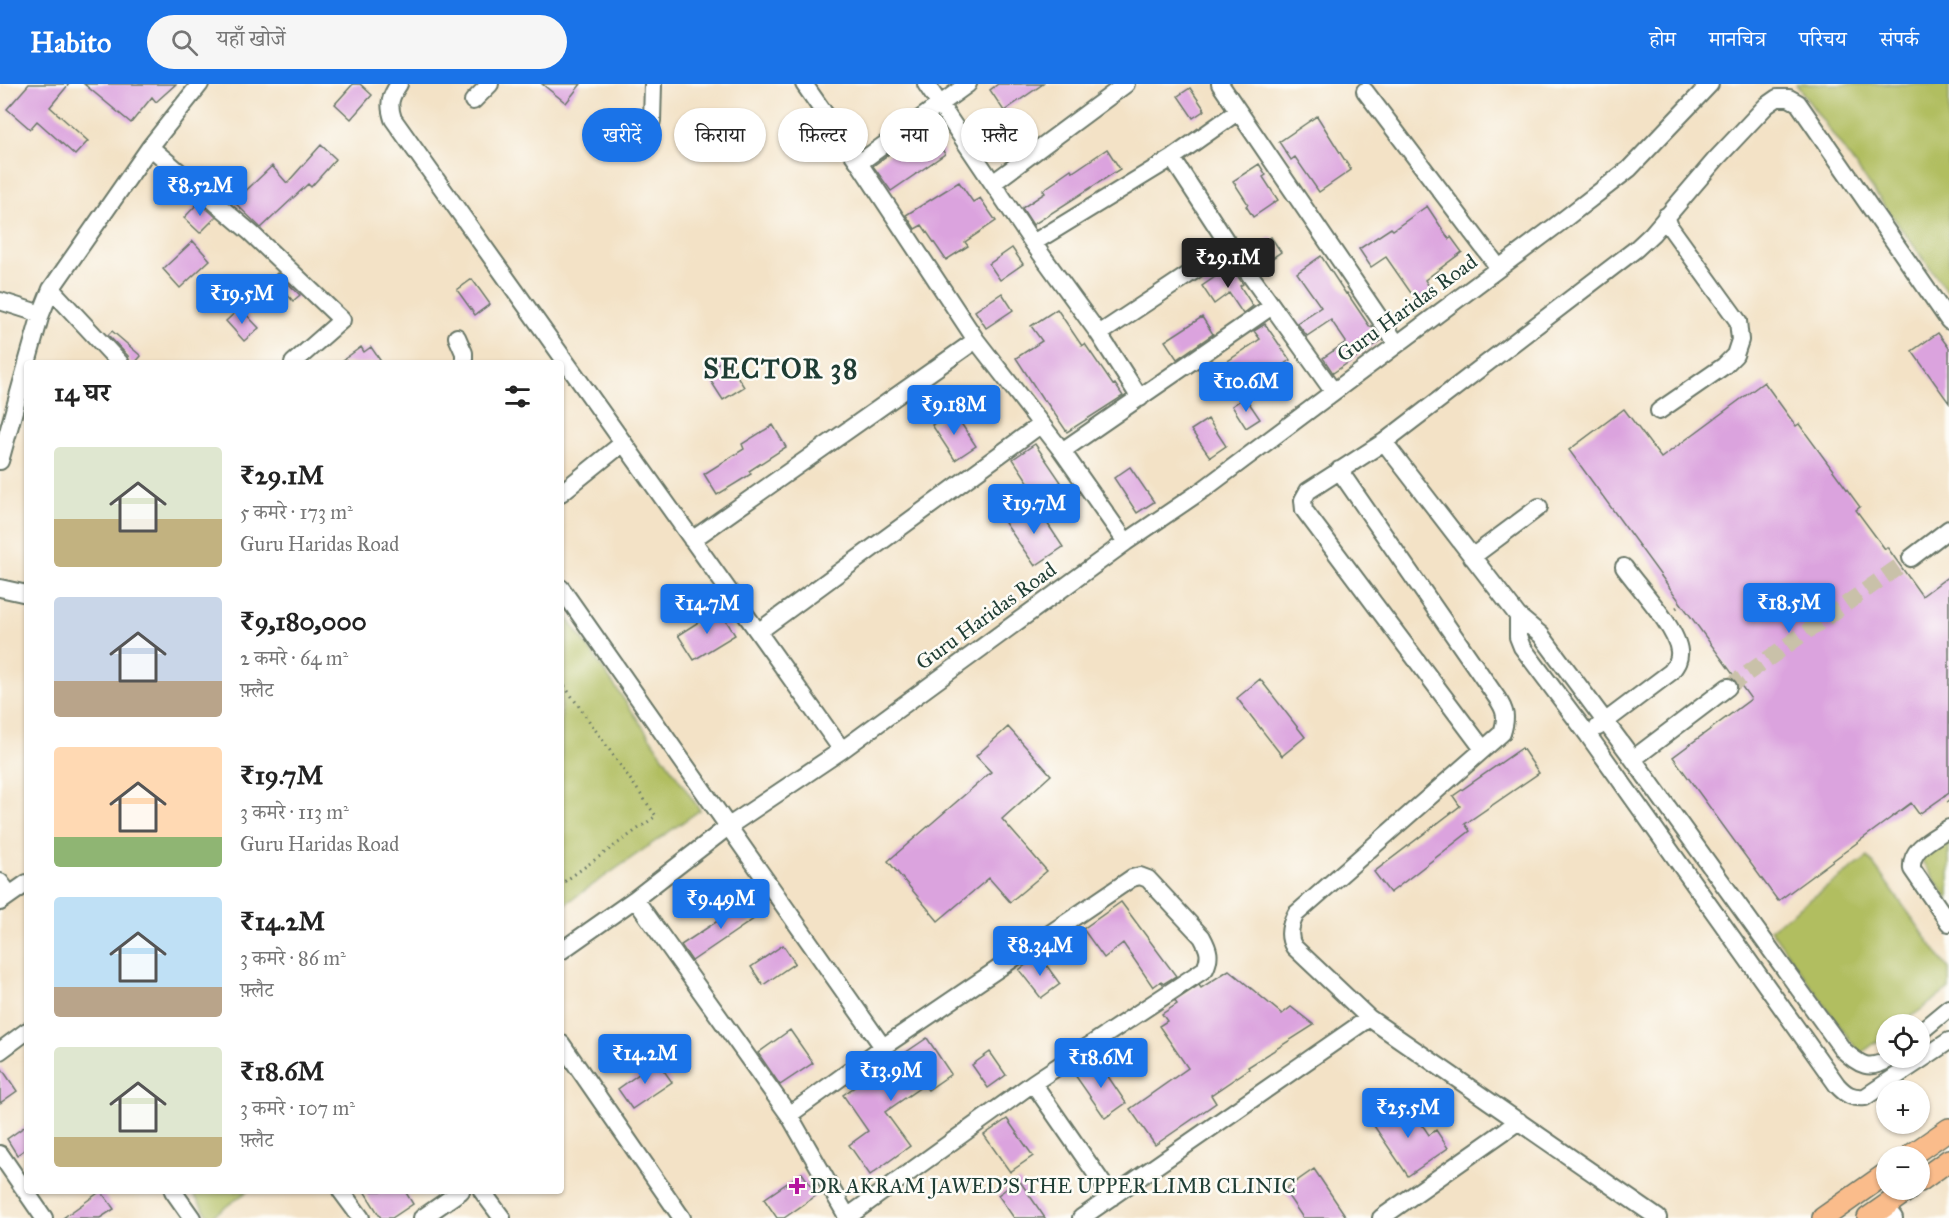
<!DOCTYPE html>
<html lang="hi">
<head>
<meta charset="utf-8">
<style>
  :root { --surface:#fff; --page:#f6f6f6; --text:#222; --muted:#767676; --accent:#1a73e8 }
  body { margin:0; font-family:"IM FELL Great Primer","Noto Serif Devanagari",serif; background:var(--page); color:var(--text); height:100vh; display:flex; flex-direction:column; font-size:22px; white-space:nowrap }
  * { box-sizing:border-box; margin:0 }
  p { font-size:20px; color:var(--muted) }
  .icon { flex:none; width:33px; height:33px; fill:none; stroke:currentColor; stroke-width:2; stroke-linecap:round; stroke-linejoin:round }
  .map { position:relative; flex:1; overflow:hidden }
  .panel { position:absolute; left:24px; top:276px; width:540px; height:834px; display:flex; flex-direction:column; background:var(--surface); border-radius:6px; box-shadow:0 2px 4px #0004 }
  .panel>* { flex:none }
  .hud { position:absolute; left:582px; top:24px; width:570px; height:54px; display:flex; gap:12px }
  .fabs { position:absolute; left:1876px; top:930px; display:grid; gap:12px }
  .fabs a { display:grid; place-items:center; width:54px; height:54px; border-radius:50%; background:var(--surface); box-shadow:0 2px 4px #0004; font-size:30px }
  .price { position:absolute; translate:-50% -51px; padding:0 14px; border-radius:6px; background:var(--accent); color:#fff; font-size:20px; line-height:39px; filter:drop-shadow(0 2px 3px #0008) }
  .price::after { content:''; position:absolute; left:50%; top:36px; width:18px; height:14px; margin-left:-9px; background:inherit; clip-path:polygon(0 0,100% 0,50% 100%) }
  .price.selected { background:#222; color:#fff }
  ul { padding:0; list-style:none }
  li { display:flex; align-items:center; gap:18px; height:150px; padding:0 30px }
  li span { display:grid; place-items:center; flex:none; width:168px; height:120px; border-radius:6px; color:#555 }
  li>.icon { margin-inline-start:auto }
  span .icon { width:72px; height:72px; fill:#fffc; stroke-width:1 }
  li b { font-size:26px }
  h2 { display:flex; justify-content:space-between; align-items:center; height:72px; padding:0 30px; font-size:26px }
  .tag { padding:0 21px; border-radius:27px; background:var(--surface); box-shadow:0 2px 4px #0004; font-size:21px; line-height:54px }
  .tag.selected { background:var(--accent); color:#fff }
  header { display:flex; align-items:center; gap:36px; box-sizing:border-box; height:84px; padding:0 30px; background:var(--accent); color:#fff }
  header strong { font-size:28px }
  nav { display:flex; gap:33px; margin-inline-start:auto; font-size:21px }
  .search { width:420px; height:54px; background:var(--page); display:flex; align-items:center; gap:15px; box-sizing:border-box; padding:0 21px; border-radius:33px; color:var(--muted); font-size:22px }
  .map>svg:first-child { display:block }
</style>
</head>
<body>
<header>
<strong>Habito</strong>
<div class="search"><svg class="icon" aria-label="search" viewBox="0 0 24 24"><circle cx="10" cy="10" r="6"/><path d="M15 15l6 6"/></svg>यहाँ खोजें</div>
<nav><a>होम</a><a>मानचित्र</a><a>परिचय</a><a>संपर्क</a></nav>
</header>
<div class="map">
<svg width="1949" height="1134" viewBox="0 0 1949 1134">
  <rect width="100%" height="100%" fill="#fdfcf7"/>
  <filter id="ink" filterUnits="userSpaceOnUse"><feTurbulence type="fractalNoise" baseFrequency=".0167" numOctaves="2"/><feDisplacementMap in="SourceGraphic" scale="12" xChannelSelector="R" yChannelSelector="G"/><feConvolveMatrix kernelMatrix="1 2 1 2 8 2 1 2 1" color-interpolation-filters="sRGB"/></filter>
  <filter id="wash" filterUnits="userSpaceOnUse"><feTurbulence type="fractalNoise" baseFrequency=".008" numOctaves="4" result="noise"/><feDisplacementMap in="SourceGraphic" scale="24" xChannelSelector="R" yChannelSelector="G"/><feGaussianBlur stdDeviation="1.35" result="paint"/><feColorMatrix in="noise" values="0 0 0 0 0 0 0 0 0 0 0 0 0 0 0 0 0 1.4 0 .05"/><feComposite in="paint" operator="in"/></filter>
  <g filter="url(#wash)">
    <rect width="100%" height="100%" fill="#f3e2c6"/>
    <path fill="#b1be61" stroke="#687e4a" stroke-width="1.5" d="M 1796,0 L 1949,0 L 1949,210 Z
      M 561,524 L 700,726 L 561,823 Z
      M 1949,752 L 1949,816 L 1919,773 Z
      M 1868,773 L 1949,885 L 1949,905 L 1901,940 L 1887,940 L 1887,950 L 1860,970 L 1770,845 Z
      M 191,1107 L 248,1107 L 210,1134 Z"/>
    <g id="blocks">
      <path fill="#dba3de" d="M 29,0 L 69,0 L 50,23 L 88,57 L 75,71 L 37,37 L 30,45 L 7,25 Z
        M 84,0 L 176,0 L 156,18 L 152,13 L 131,39 Z
        M 353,0 L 360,0 L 372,11 L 351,35 L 335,20 Z
        M 542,0 L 581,0 L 566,19 Z
        M 998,0 L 1043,0 L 1004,27 L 990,6 Z
        M 1190,4 L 1205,26 L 1193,34 L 1178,12 Z
        M 1317,32 L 1351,86 L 1319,108 L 1295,73 L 1291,76 L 1279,58 Z
        M 1015,34 L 1030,57 L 1015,68 L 999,44 Z
        M 936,56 L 945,70 L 891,107 L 873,82 L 900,62 L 908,74 Z
        M 321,61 L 336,75 L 311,103 L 308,100 L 261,144 L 234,118 L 272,82 L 287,99 Z
        M 1107,65 L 1120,85 L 1033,141 L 1022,124 L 1045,109 L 1043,106 L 1059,95 L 1058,94 L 1071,85 L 1073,88 Z
        M 1259,80 L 1266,91 L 1263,93 L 1278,116 L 1253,133 L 1246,122 L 1248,120 L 1233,97 Z
        M 959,98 L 973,118 L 980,114 L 996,137 L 965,158 L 968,162 L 946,176 L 922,141 L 915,145 L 906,131 Z
        M 199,118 L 216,133 L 200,149 L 184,134 Z
        M 1427,122 L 1449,155 L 1451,153 L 1462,168 L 1425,196 L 1435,212 L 1420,222 L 1386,173 L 1371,183 L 1359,165 L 1391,144 L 1393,146 Z
        M 1271,153 L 1281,168 L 1258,184 L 1247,169 Z
        M 193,157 L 210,176 L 180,204 L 163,185 Z
        M 1012,164 L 1023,180 L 1000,196 L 989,180 Z
        M 1321,172 L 1346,210 L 1347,209 L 1370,243 L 1372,242 L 1381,256 L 1333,289 L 1323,274 L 1346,258 L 1331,236 L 1307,252 L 1297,239 L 1321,223 L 1297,189 Z
        M 1231,182 L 1243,200 L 1240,202 L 1253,222 L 1243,230 L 1229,209 L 1214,220 L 1202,202 Z
        M 277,189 L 300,211 L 293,217 L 272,194 Z
        M 472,195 L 490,220 L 475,231 L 457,206 Z
        M 1002,209 L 1013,226 L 986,244 L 975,227 Z
        M 240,224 L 259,244 L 244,257 L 226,237 Z
        M 1057,225 L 1082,262 L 1085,260 L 1113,301 L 1115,300 L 1123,312 L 1067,348 L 1045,316 L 1044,317 L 1016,274 L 1042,257 L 1031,242 Z
        M 1202,233 L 1213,250 L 1177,275 L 1165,257 Z
        M 1265,240 L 1290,276 L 1275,286 L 1272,282 L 1238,305 L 1222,281 L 1260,255 L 1254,247 Z
        M 112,247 L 141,272 L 135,279 L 130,279 L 128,272 L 108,251 Z
        M 1938,249 L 1949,264 L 1949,319 L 1912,267 Z
        M 361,263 L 364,268 L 371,263 L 382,279 L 339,279 Z
        M 726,274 L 744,303 L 723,316 L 705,288 Z
        M 1764,298 L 1796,342 L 1799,340 L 1860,423 L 1856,426 L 1885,465 L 1887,463 L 1922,512 L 1949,492 L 1949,709 L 1919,730 L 1911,719 L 1778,817 L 1673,673 L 1751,615 L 1569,366 L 1624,325 L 1661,374 Z
        M 1245,313 L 1260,335 L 1246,344 L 1232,322 Z
        M 953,327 L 976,362 L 955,376 L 932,341 Z
        M 1208,335 L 1226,362 L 1210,373 L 1191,346 Z
        M 773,341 L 786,363 L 749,387 L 751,390 L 717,411 L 704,390 L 744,365 L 742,360 Z
        M 1035,360 L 1061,398 L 1038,413 L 1013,375 Z
        M 1130,383 L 1154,418 L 1137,429 L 1114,394 Z
        M 1034,419 L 1063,463 L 1035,482 L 1005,439 Z
        M 719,525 L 735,551 L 694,576 L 678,551 Z
        M 1260,595 L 1305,653 L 1282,672 L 1237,614 Z
        M 1008,643 L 1051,691 L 1002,735 L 1047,787 L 1010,818 L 989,794 L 938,837 L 888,777 L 991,688 L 976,672 Z
        M 1522,664 L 1539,689 L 1465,740 L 1470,747 L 1390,809 L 1374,788 L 1460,722 L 1453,712 Z
        M 751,815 L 761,830 L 692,877 L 681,861 Z
        M 1121,818 L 1176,892 L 1163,900 L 1161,897 L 1153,903 L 1123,859 L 1104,874 L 1083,845 Z
        M 783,861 L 795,879 L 763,901 L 751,883 Z
        M 1039,871 L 1060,900 L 1041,914 L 1019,886 Z
        M 1229,886 L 1282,930 L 1291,923 L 1314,941 L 1248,983 L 1249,985 L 1211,1011 L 1216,1019 L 1155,1061 L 1130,1025 L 1188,984 L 1159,942 L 1167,937 L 1162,930 L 1177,920 L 1175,917 L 1199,901 L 1201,904 Z
        M 790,946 L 813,979 L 780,1001 L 758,969 Z
        M 927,954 L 951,990 L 928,1006 L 924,1001 L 885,1028 L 910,1062 L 870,1091 L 849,1061 L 868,1047 L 843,1011 Z
        M 990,968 L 1006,991 L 988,1004 L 972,981 Z
        M 1097,976 L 1126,1019 L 1105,1034 L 1075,991 Z
        M 657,977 L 672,998 L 632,1025 L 618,1005 Z
        M 0,982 L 17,1007 L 0,1019 Z
        M 1395,1019 L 1403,1031 L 1407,1028 L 1412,1036 L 1417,1033 L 1429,1051 L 1436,1046 L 1448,1064 L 1408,1092 L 1370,1036 Z
        M 1007,1035 L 1033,1072 L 1010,1088 L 984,1051 Z
        M 27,1041 L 27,1064 L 17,1071 L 7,1055 Z
        M 1314,1085 L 1347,1134 L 1303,1134 L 1284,1106 Z
        M 802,1089 L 817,1111 L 784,1134 L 777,1134 L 764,1115 Z
        M 1019,1096 L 1045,1134 L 1014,1134 L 998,1111 Z
        M 101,1107 L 114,1125 L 100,1134 L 63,1134 Z
        M 364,1107 L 405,1107 L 413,1120 L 392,1134 L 381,1134 Z"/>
    </g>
  </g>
  <g filter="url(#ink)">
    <use href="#blocks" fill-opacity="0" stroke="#697767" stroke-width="1.5"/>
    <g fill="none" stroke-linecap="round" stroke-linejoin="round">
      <path stroke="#c9c1a9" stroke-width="16" stroke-dasharray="16 8" stroke-linecap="butt" d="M 1728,603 L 1911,474"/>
      <g stroke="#697767" stroke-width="20">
        <path id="minor" d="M 399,0 C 390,13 388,20 393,35 L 842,666
          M 804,0 L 859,79 L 976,256 L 1062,367 L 1126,458
          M 926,0 L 1033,159 L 1099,250 L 1140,314
          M 1220,0 L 1397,260
          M 1365,7 L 1499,184
          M 473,17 L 490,0
          M 652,37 L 653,0
          M 150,63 L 251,149 L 342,236 L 293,279
          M 1172,74 L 1230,163 L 1333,307
          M 859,79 L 968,0
          M 993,99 L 1126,0
          M 1033,159 L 1172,74 L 1237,28
          M 51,205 L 120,279
          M 0,217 L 41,230
          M 1099,250 L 1230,163
          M 457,253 L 464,269 L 464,279
          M 27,279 L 41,230 L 51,205 L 150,63 L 200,0
          M 1659,327 L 1724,282 L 1735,271 L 1740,256 L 1738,237 L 1670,143 L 1666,132
          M 1384,358 L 1518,532 L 1541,551 L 1633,675 L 1843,966 C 1860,981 1869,988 1890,974
          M 1062,367 L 1272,222
          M 0,377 L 27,280
          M 1339,386 L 1497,614 C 1506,627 1507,634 1502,649 L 1296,830 C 1290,841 1287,852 1294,863 L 1369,934 L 1658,1134
          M 561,409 L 623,359
          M 692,456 L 976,256
          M 1472,473 L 1539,423
          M 1911,474 L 1949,445
          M 0,504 L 27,510
          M 561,504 L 883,963
          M 1518,532 L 1518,553 L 1522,563 L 1588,651 L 1837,1001 C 1846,1011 1852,1014 1865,1013 L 1949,957
          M 758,548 L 1040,341
          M 1598,643 L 1671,588 C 1676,581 1680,576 1679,567 C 1677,544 1638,503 1624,483
          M 1483,665 L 1304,426 L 1303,416 L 1308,407 L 1384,358 L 1636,165 L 1652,150 L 1716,75 L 1767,21 L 1777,14 L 1789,14 L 1798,19 L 1949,237
          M 1633,675 L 1728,603
          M 1949,744 C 1933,755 1910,764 1912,785 L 1949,839
          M 0,798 L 10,811
          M 635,815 L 789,1031 L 848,1134
          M 0,818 L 27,799
          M 561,867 L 635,815 L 729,742 L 842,666 L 1126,458 L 1204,405 L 1558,140 L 1629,85 L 1710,0
          M 1920,948 L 1949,924
          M 561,959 L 682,1134
          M 0,967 L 27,947
          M 1033,999 L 1112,1113
          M 789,1031 L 883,963 L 1132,794 L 1140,792 L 1148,795 L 1202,853 C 1209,866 1211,872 1205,885 L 1033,999 L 846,1134
          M 0,1070 L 44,1134
          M 173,1107 L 192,1134
          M 341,1107 L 361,1134
          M 482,1107 L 502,1134
          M 1885,1122 L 1894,1134
          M 422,1134 L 461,1107
          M 1081,1134 L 1369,934
          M 1381,1134 L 1519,1037"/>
      </g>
      <g stroke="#697767" stroke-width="24">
        <path id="major" d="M 1910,1072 L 1949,1045
          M 1920,1097 L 1949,1076
          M 1823,1134 L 1887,1089
          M 1868,1134 L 1908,1106"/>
      </g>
      <path stroke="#697767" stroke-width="3" stroke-dasharray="1.5 4.5" stroke-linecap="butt" d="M 1676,524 L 1682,520
        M 561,597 L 656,732 L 561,800
        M 1944,712 L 1949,718"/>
      <use href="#minor" stroke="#fff" stroke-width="16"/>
      <use href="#major" stroke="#fabc8b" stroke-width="21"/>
    </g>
  </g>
  <path fill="#b5179e" stroke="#fdfcf7" stroke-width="2" d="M794 1093h6v6h6v6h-6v6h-6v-6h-6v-6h6z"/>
  <g text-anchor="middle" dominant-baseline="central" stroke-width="5" stroke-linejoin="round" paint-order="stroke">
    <g font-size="21" fill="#1f3d34" stroke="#fdfcf7">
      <text transform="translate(1407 224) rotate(-36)">Guru Haridas Road</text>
      <text transform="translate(986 532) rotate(-36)">Guru Haridas Road</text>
    </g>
    <g font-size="21" fill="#1f3d34" stroke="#fdfcf7" text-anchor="start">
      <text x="810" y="1102">DR AKRAM JAWED'S THE UPPER LIMB CLINIC</text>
    </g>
    <g font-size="27" font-weight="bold" letter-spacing="1.5" fill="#1f3d34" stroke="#fdfcf7">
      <text x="781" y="284">SECTOR 38</text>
    </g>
  </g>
</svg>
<div class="fabs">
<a><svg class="icon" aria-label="locate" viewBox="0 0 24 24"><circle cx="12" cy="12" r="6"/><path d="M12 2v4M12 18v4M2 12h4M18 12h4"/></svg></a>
<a>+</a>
<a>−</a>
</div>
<b class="price" style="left:200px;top:133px">₹8.52M</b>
<b class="price selected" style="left:1228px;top:205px">₹29.1M</b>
<b class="price" style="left:242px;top:241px">₹19.5M</b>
<b class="price" style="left:1246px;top:329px">₹10.6M</b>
<b class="price" style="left:954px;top:352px">₹9.18M</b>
<b class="price" style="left:1034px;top:451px">₹19.7M</b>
<b class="price" style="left:1789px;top:550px">₹18.5M</b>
<b class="price" style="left:707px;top:551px">₹14.7M</b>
<b class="price" style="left:721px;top:846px">₹9.49M</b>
<b class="price" style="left:1040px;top:893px">₹8.34M</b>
<b class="price" style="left:645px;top:1001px">₹14.2M</b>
<b class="price" style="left:1101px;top:1005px">₹18.6M</b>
<b class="price" style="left:891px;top:1018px">₹13.9M</b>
<b class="price" style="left:1408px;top:1055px">₹25.5M</b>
<div class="hud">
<a class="tag selected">खरीदें</a>
<a class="tag">किराया</a>
<a class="tag">फ़िल्टर</a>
<a class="tag">नया</a>
<a class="tag">फ़्लैट</a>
</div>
<section class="panel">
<h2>14 घर<svg class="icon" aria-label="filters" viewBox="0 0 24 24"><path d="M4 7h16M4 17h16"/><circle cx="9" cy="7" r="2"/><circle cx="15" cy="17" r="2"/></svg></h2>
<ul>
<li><span style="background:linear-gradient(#dfe7d0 60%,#c2b280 0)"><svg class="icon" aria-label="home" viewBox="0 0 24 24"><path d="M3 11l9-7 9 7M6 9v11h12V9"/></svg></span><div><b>₹29.1M</b><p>5 कमरे · 173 m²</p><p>Guru Haridas Road</p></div></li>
<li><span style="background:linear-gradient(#c9d6e8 70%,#b9a48a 0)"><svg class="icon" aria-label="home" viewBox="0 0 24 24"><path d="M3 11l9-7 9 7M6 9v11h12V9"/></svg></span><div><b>₹9,180,000</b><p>2 कमरे · 64 m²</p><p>फ़्लैट</p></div></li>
<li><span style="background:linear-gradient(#ffd9b3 75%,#8fb573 0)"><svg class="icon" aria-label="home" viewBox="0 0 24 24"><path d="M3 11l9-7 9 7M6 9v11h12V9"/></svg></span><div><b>₹19.7M</b><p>3 कमरे · 113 m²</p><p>Guru Haridas Road</p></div></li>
<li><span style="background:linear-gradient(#bfe0f5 75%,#b9a48a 0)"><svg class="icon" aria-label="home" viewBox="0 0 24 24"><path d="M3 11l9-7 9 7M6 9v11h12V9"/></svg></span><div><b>₹14.2M</b><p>3 कमरे · 86 m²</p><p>फ़्लैट</p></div></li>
<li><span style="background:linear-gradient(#dfe7d0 75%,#c2b280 0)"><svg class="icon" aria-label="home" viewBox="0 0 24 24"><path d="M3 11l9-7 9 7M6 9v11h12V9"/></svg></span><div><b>₹18.6M</b><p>3 कमरे · 107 m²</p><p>फ़्लैट</p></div></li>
</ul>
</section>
</div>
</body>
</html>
